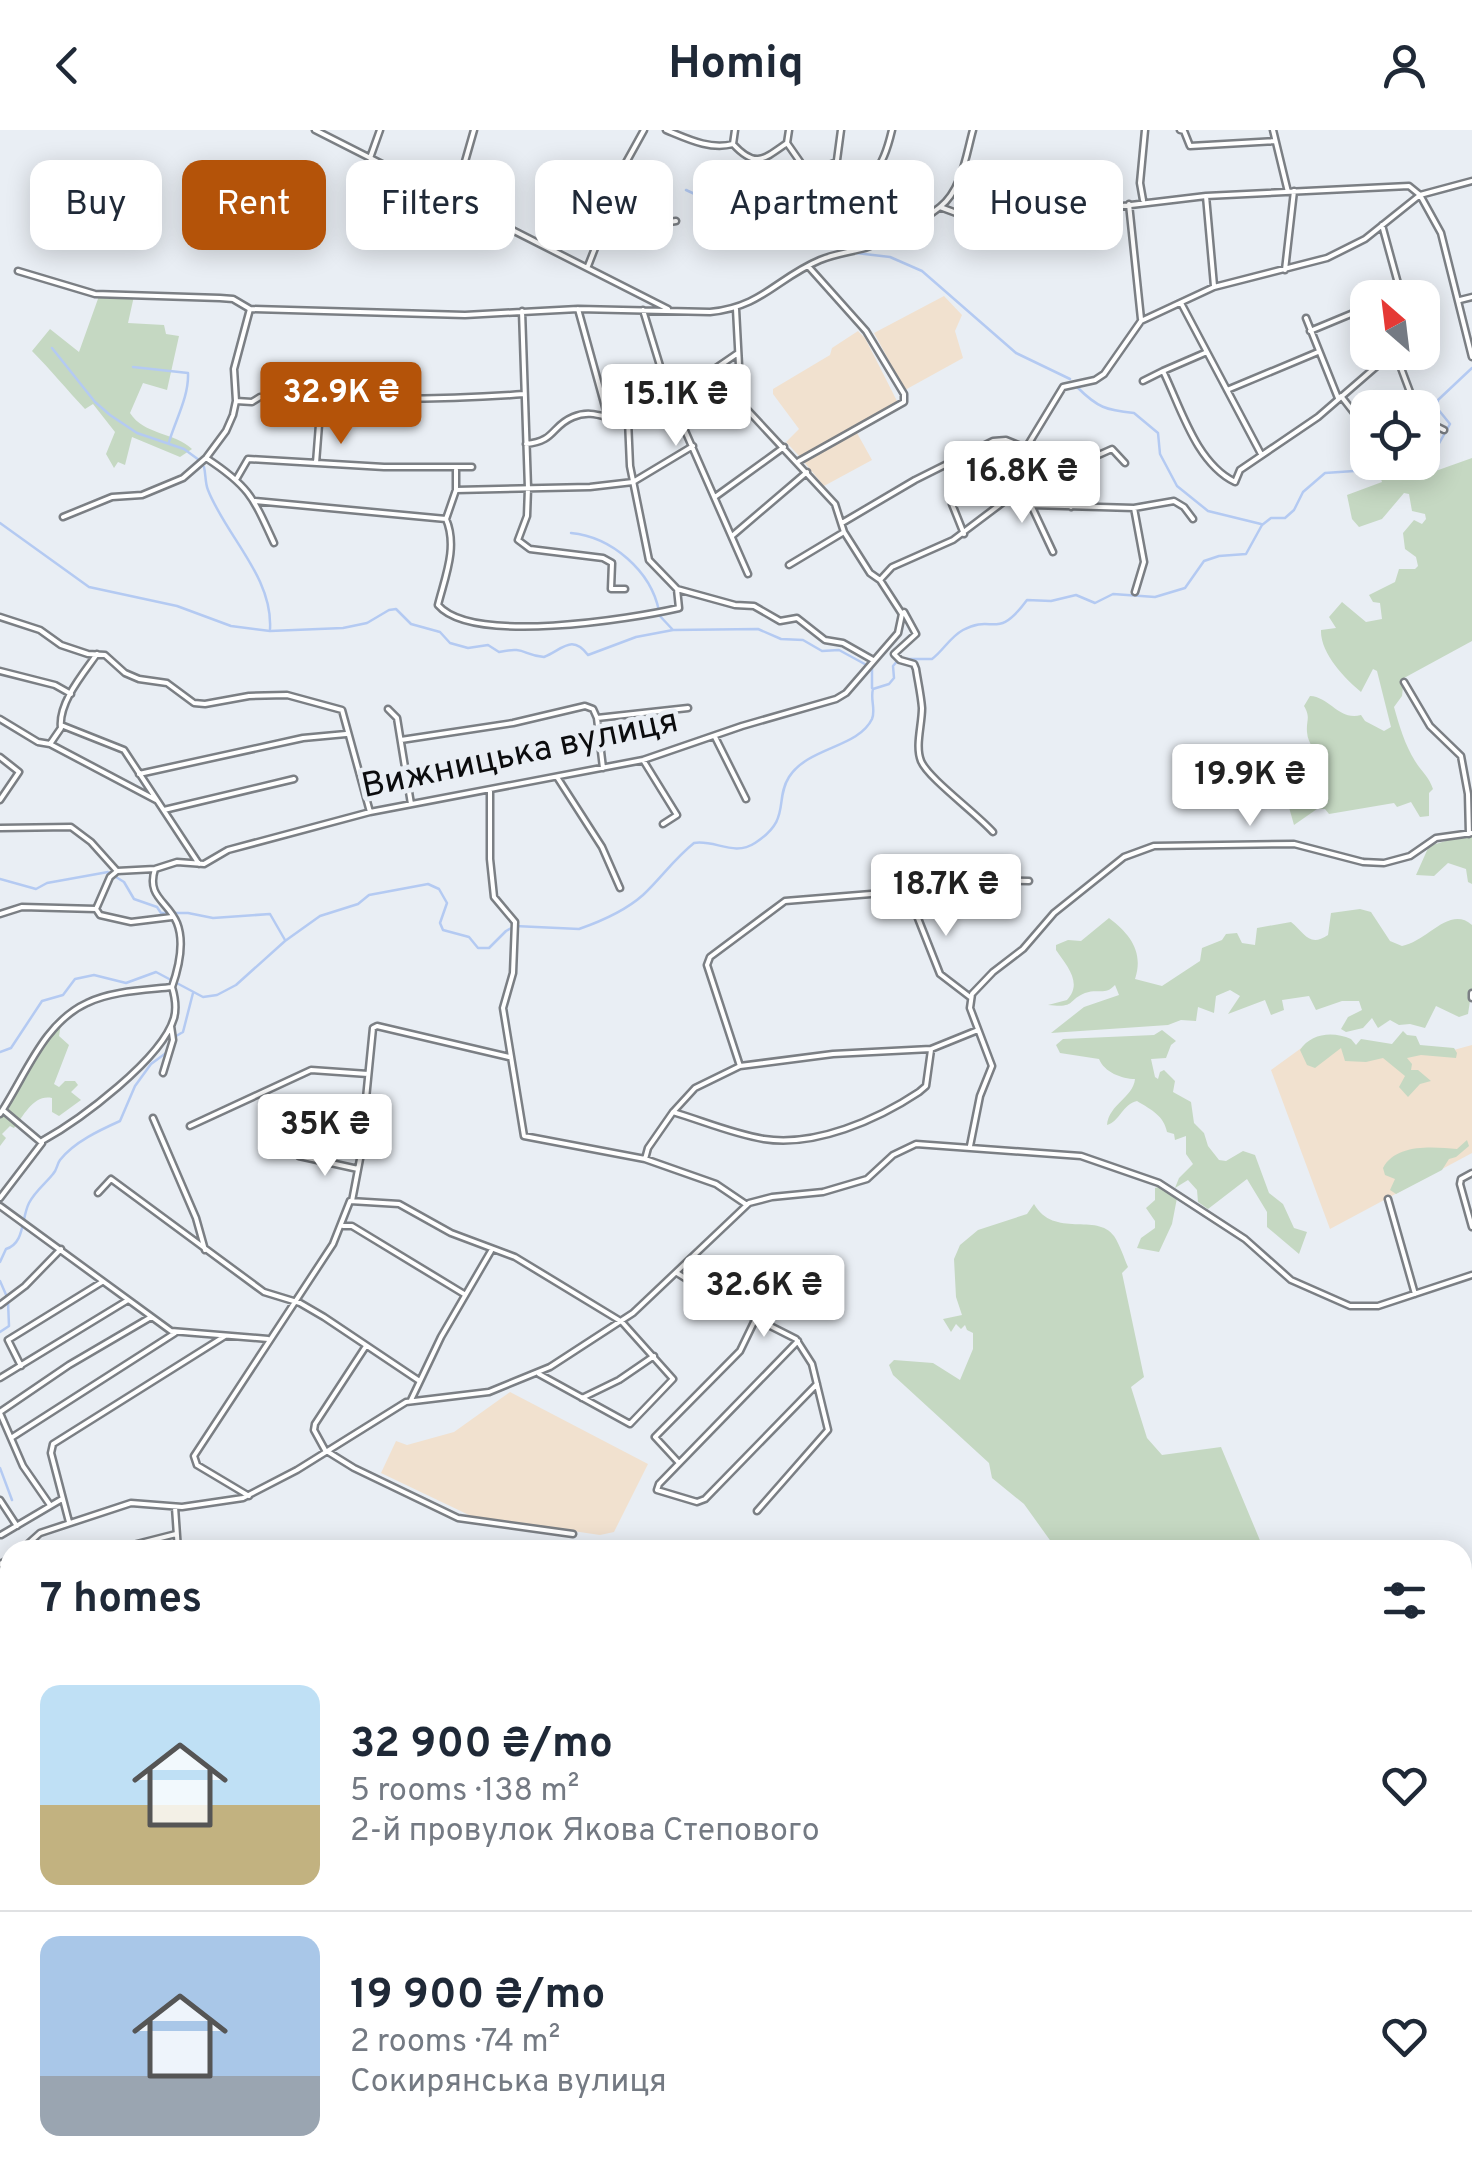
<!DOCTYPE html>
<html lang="en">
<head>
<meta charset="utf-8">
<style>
  :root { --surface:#fff; --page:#f2f2f3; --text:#1f2937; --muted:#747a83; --line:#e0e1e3; --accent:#b45309 }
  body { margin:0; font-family:Overpass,sans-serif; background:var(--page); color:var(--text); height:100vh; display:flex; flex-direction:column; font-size:38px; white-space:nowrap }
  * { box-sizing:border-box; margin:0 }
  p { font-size:32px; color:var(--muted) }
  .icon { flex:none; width:55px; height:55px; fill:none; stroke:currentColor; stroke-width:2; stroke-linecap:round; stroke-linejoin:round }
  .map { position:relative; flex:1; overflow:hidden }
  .drawer { position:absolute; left:0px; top:1410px; width:1472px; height:642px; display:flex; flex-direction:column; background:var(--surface); border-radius:30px 30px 0 0; box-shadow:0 5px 25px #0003 }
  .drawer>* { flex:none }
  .top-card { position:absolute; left:30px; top:30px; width:1412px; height:90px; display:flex; gap:20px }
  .needle { width:65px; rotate:332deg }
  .controls { position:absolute; left:1350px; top:150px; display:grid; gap:20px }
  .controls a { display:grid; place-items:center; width:90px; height:90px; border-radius:20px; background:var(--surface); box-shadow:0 5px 25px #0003; font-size:50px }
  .price { position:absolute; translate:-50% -85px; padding:0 22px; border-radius:10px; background:#fff; color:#222; font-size:32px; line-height:65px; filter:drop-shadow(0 2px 5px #0008) }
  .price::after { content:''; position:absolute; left:50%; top:60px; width:30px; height:22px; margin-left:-15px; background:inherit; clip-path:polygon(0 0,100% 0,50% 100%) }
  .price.on { background:var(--accent); color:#fff }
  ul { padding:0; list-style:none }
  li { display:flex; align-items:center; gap:30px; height:250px; padding:0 40px }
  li+li { border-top:2px solid var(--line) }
  li span { display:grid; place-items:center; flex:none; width:280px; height:200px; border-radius:20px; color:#555 }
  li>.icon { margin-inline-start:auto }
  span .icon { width:120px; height:120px; fill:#fffc; stroke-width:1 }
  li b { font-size:42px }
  h2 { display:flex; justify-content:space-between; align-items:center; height:120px; padding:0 40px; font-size:42px }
  .pill { padding:0 35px; border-radius:20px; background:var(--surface); box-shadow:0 5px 25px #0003; font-size:35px; line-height:90px }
  .pill.on { background:var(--accent); color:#fff }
  header { display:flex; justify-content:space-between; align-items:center; height:130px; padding:0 40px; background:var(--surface); font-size:45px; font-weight:700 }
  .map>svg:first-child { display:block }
</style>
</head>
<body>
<header><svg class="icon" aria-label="back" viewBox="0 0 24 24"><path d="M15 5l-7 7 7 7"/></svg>Homiq<svg class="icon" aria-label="person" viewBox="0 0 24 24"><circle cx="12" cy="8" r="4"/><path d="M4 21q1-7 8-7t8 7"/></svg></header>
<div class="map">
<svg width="1472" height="2051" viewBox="0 0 1472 2051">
  <rect width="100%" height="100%" fill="#e9eef4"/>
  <path fill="#f1e1cf" d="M 944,166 L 962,185 L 955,201 L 963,228 L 905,260 L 874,203 Z
    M 858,201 L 865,208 L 898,273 L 801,328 L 786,312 L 799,299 L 773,264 L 773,259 L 830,225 L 832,218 Z
    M 857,303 L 872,330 L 824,356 L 804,332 Z
    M 1311,911 L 1439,924 L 1472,915 L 1472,1023 L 1330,1099 L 1271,940 Z
    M 510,1262 L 648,1334 L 614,1402 L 600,1405 L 471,1386 L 381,1343 L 396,1311 L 407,1315 L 454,1302 Z"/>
  <path fill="#c5d8c2" d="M 1024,35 L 1072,38 L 1074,56 L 1044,62 L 1047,83 L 968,83 L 974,46 L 1023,51 Z
    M 99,166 L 134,166 L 128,193 L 164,195 L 166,204 L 179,206 L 167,260 L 143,253 L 130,283 C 144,305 174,302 192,319 L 180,327 L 132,307 L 125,335 L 118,332 L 114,338 L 106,324 L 115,302 L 93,274 L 85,279 C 66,259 51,240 32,221 L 50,199 L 79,222 Z
    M 1472,328 L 1472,511 L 1404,548 L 1402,566 L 1394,577 C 1399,595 1405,615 1415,631 C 1422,642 1429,647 1433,659 L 1429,663 L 1429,686 L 1420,687 L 1411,672 L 1397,677 L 1394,673 L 1329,684 L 1325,679 L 1317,679 L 1294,695 L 1281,649 L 1315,644 C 1325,625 1308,619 1307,602 C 1306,590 1311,588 1304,576 L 1310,566 C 1330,567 1339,591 1361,585 L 1365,591 L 1384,601 L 1391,597 L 1377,541 L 1373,539 L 1361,562 C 1345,549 1320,523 1321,500 L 1336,498 L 1329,487 L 1342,472 L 1366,492 L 1382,489 L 1380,473 L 1373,472 L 1369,465 L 1395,452 L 1399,439 L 1415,439 L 1418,436 L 1416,427 L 1405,419 L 1403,403 L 1414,390 L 1422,394 L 1426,389 L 1425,384 L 1412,381 L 1409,364 L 1404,363 L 1382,389 L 1359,397 L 1352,389 L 1347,365 L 1382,352 L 1377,338 L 1387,333 L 1420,333 L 1430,343 Z
    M 1472,703 L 1472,754 L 1468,752 L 1466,739 L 1448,733 L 1434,746 L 1416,745 L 1429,716 Z
    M 1360,779 L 1371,782 L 1390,811 L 1402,816 C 1427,812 1449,775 1472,795 L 1472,858 L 1468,884 L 1459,887 L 1436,876 L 1425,898 L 1410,894 L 1399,895 L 1390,890 L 1378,898 L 1372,888 L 1363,898 L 1346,902 L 1341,899 L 1348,887 L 1362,880 L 1359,871 L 1342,871 L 1316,880 L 1309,866 L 1282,870 L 1284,880 L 1271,885 L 1265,870 L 1228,884 L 1240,866 L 1230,860 L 1216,866 L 1214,883 L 1198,877 L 1196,891 L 1181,890 L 1168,895 L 1051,903 L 1084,877 L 1119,865 L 1115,855 C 1105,866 1098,858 1085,863 C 1066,871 1077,878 1048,875 L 1067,870 C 1083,853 1067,836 1056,820 L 1056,815 L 1068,810 L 1081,811 L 1109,788 C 1130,804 1144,822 1135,849 L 1162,856 L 1200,831 L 1202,818 L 1222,810 L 1226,804 L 1237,803 L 1242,813 L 1255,815 L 1257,798 L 1291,792 C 1305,803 1309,818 1328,805 L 1331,783 Z
    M 57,891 L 61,894 L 59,906 L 69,915 L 54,954 L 59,957 L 65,951 L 75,951 L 78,955 L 71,962 L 81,970 L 59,986 L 52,982 L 52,968 C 34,964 24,985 14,998 L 10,996 L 2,1004 L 6,1008 L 0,1016 L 0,983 Z
    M 1162,900 L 1176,911 L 1171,915 L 1166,928 L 1151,929 L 1155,947 L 1158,949 L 1160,942 L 1164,940 L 1175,951 L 1173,962 L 1191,972 L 1194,993 L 1204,1003 L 1208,1016 L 1219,1030 L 1226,1031 L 1243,1021 L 1255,1025 L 1269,1063 L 1283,1074 L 1294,1098 L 1307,1102 L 1299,1124 L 1267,1097 L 1267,1082 L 1247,1049 L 1208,1079 L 1198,1072 L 1197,1060 L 1188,1050 L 1175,1058 L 1179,1048 L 1193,1034 L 1186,1024 L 1186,1006 L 1175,1010 L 1174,1004 L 1167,1002 C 1164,986 1152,980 1137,971 C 1123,974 1119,992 1107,995 C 1109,974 1133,968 1135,949 C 1122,949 1104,942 1099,929 L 1060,923 L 1056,915 L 1063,909 L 1154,905 Z
    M 1403,901 L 1407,905 L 1416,906 L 1420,915 L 1454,918 L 1457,923 L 1456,928 L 1421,925 L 1407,928 L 1412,934 L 1411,940 L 1418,940 L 1431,951 L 1420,954 L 1408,967 L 1399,957 L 1405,946 L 1383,928 L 1366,932 L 1345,931 L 1341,918 L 1315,938 L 1307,935 L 1300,920 C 1311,903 1333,901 1351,909 L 1356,915 L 1361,909 L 1392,914 Z
    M 1467,1010 L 1469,1016 L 1456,1027 L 1449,1029 L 1442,1040 L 1396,1064 L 1390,1060 L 1395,1049 L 1385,1045 L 1383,1038 C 1396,1013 1434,1017 1457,1019 Z
    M 1161,1056 L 1177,1068 L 1172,1094 L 1159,1122 L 1137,1118 L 1141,1108 L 1155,1098 L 1155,1091 L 1146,1078 L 1155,1070 L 1155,1058 Z
    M 1034,1074 C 1054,1109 1097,1082 1114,1106 C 1120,1115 1124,1128 1128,1137 L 1122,1143 L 1144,1247 L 1131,1257 L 1147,1308 L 1162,1325 L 1221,1317 L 1264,1420 L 1057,1420 L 1024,1374 L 992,1348 L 989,1333 L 893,1245 L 889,1235 L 894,1230 L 933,1233 L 960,1250 L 973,1219 L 973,1203 L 967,1200 L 965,1195 L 961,1199 L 956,1194 L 951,1202 L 943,1189 L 962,1185 L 956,1167 L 954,1129 L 960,1115 L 978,1100 L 1027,1084 Z
    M 199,2042 L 208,2051 L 34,2051 L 29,2043 Z"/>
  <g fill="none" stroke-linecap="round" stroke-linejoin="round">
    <path stroke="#b4caf2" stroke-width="2.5" d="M 686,60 L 749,89 L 777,96
      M 793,104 L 820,112
      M 827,114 L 846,120
      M 856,123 L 890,127 L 922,141 L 1016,223 L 1070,249
      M 52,218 L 95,272 L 110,285 L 137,303 L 184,319 L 199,330
      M 133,237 L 188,243 C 189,266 176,289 169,312
      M 1077,257 C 1098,278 1106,280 1134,283 L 1158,303 L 1160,324 L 1177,356 L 1208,381 L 1261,394
      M 1422,318 L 1437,317 L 1450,294 L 1437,278 L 1438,270 L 1472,238
      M 204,337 C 206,345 205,353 208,360 C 226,406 273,447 270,499
      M 0,393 L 89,457 L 177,476 L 231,496 L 270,501 L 343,498 L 367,493 L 389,480 L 396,479 L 411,494 L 440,502 L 450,513 L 468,518 L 488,515 L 499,522 C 526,516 522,525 544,527 C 563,519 572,504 588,525 L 636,507 L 673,500 L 758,499 L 781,509 L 803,510 L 822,521 L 839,520 L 872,538 L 872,558
      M 571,403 C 612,407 651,441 659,481
      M 659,485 L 673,500
      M 0,749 L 36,759 L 47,753 L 108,742 L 124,752 L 134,769 L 157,777 L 161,783 L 188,783 L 213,788 L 270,784 L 285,810
      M 0,922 L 11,918 L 42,871 L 63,865 L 75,849 L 94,845 L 126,853 L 156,842 L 203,867 L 217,865 L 236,855 L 285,811 L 320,786 L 358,774 L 369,765 L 428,754 L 439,759 L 447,773 L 440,793 L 443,800 L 469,807 L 478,818 L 489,818 L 506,801 L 515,796 L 579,799 C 602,791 625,781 643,765 C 661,748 674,729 694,713 C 714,709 734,727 755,713 C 792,689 774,671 789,647 C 808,617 858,618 872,589 C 876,580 870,569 873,559 L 889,554 L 894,548 L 893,536 L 899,529 L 932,529 C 943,521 950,507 963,500 C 994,483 996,512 1027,470 L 1051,471 L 1076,465 L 1095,473 L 1113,464 L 1155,467 L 1185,458 L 1204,431 L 1219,426 L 1246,424 L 1262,395 L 1271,388 L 1285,388 L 1294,380 L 1303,362 L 1325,343 L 1398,338 L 1404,332
      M 0,1132 L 6,1119 C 25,1113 21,1089 29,1073 C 35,1061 46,1053 53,1044 C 57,1040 57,1034 60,1030 C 74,1012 100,1000 120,991 L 135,956 L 151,934 L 166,923 L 171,909 L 183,902 L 193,863
      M 0,1151 L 7,1167
      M 0,1202 L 9,1196 L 8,1171
      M 0,1338 L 12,1370
      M 1462,1831 L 1472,1842
      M 1462,1993 L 1472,1991
      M 1313,2051 L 1330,2042"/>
    <g stroke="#7b7f84" stroke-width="9">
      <path id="minor" d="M 315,0 L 668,179
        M 666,0 C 688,9 710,20 733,14 L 735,0
        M 1180,0 L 1184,1 L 1190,16 L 1275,11
        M 1273,0 L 1288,62
        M 787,13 L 803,36 L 818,39 L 837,32
        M 733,14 C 755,38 763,30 787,13 L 789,0
        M 370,28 L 380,0
        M 837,30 L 841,0
        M 837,32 C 872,65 884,34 892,0
        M 877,40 L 910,94
        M 1206,66 L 1214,156
        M 454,70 L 474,0
        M 1143,70 L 1140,53 L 1145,0
        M 1129,74 L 1141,189
        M 940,77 L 959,84 L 1039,86 L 1206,66 L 1409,56 L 1420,65 L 1441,103 L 1472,227
        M 604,95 L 628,98 L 676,91
        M 1382,95 L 1402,168
        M 588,136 L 604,95 L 613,56 L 644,0
        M 1285,140 L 1294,61
        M 18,141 L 95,164 L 220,168 L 233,169 L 250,179
        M 1460,170 L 1472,167
        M 1181,173 L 1261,324
        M 250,179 L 465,185 L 578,179 L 710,182 C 762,177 777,148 820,130 C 834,124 850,122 865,118 C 888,110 921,92 940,77 C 962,60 966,25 973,0
        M 578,179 L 607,284
        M 736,179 L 741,273 L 835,374 L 844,402 L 870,443 L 880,450
        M 643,180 L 668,262 L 748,444
        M 522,181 L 528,358 L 527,386 L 518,410 L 530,419 L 603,428 L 612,433 L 611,459 L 625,459
        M 1306,188 L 1338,268
        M 1310,201 L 1363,179
        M 1207,222 L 1163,241 C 1181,278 1196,333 1235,352 L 1240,340 L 1318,287 L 1393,222
        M 1395,222 L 1416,278
        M 1143,251 L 1163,241
        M 1227,260 L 1318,222
        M 1341,266 L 1362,293 L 1368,308
        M 236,271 L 252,272 L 260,267 C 349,269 436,271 524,264
        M 1422,289 L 1444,300
        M 628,290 L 630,336 L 649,430 L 677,459 L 735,475 L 754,476 L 780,491 L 797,488 L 825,510 L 843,513 L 873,530
        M 526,314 C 556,311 551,296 573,287 C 594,278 608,291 628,290 L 684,260 L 738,223
        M 206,328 C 249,356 253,367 274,413
        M 799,331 L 904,272 L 904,264 L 866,201 L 808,136
        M 1381,332 L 1385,336
        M 316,333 L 321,269
        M 237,348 L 248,329 L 384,337 L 472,337
        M 1016,355 L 1031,375 L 1053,422
        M 456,360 L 456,340
        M 715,367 L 784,317
        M 255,371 L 446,389 L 456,360 L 590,357 L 633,352 L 693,316
        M 1031,375 L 1134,378 L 1174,371 L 1184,377 L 1193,389
        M 1071,377 L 1064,347 L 1067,339 L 1112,319 L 1125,333
        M 1134,378 L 1144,432 L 1135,462
        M 63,387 L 112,367 L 142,365 L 183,348 L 206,328 L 226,301 L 233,285 L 236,271 L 234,239 L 250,179
        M 446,389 C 458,417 445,447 438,475 C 472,515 631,489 679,478 L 677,459
        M 842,393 L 915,350 L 993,311 L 1006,310 L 1026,318
        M 964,404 L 952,374 L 968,365
        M 732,406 L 807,342
        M 789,435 L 844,402
        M 904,482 L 916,504 L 894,524 L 900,530 L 914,534 L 916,539 C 918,552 921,565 922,578 C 922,595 915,616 921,631 C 928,648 976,683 993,702
        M 0,487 L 40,500 L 61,515 L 88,524 L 105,525 L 125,543 L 139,549 L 167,553 L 194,573 L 205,574 L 249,566 L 287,565 L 342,580 L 370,682
        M 0,541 L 55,555 L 71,564
        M 1404,552 L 1430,596 L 1461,626 L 1468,664 L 1469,704
        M 388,579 L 397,588 L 411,674
        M 597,588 L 603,638
        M 0,589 L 38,612 L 50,614 L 156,670
        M 61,595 L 124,620 L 199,734
        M 715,607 L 746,669
        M 401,610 L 513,593 L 585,576 L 593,579 L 597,588 L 688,578
        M 50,614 L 61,598 C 58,573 83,544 97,524
        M 0,627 L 19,642 L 0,670
        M 643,630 L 677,685 L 663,694
        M 139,644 L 303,608 L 346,604
        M 557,647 L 602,717 L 620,758
        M 490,660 L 490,729 L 494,767 L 515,792 L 513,843 L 503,878 L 524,1006 L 645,1029 L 716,1054 L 747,1075
        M 164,680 L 294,649
        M 0,698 L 71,697 L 91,712 L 117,741 L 155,739 L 177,732 L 204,734 L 228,720 L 370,682 L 643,630 L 742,596 L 836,569 L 846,563 L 898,503 L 902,484 L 880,450 L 892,437 L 953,410 L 1006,370 L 1016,355 L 1026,318 L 1063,257 L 1095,250 L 1104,244 L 1141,191 L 1214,157 L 1327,128 L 1365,109 L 1420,65 L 1472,51
        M 908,763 L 940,844 L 970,867
        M 96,779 L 100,785 L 131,792 L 172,787
        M 0,784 L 22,777 L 96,779 L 110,747 L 116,742
        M 1472,863 L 1472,868
        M 740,936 L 707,835 L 710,827 L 785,771 L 908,761 L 984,750 L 1029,751
        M 163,943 L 173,910 L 171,896
        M 673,982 C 703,991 733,1004 764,1009 C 815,1017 877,990 919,962 L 926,956 L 931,920
        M 0,984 C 25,947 43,893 87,873 C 111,861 145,860 172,857 C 179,837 185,813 177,793 C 168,771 146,767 155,739
        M 153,988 L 196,1088 L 205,1120
        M 284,990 C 307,986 342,973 363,979
        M 190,996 L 311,940 L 368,944
        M 42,1011 C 80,990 162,929 174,888 C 177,877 175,867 172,857
        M 970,1016 L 980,966 L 992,936 L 970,878 L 972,864 L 993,842 L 1023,819 L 1054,783 L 1124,727 L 1154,716 L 1294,714 L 1363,732 L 1384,733 L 1410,726 L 1436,708 L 1472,703
        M 299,1026 L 358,1039
        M 645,1029 L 648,1018 L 673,982 L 695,958 L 740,936 L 833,924 L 931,919 L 978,900
        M 1472,1043 L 1461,1049 L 1460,1054 L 1472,1097
        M 98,1063 L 111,1049 L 264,1162 L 300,1173 L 324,1187 L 418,1250
        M 0,1068 L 42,1013 L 4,981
        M 1388,1069 L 1415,1164
        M 352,1071 L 360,1029 L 373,898 L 377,896 L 509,927
        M 0,1076 L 171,1201 L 268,1209
        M 343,1096 L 352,1096 L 464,1164
        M 677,1143 L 725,1173 L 796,1209 L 812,1234 L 828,1300 L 757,1381
        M 0,1175 L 25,1156 L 61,1119
        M 798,1211 L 659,1354 L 657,1360 L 697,1372 L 705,1369 L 817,1254
        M 366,1216 L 315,1294 L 314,1300 L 325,1320 L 354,1338 L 458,1388 L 573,1404
        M 21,1236 L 8,1210 L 102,1152
        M 0,1248 L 128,1170
        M 582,1268 L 619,1250 L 654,1226
        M 411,1270 L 441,1207 L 491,1121
        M 0,1282 L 69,1235 L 151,1187
        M 0,1283 L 23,1336 L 50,1375
        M 11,1308 L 175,1203
        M 679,1333 L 655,1307 L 740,1221 L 756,1188
        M 249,1366 L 197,1335 L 194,1326 L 333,1114 L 350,1071 L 399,1074 L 451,1103 L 515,1127 L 622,1192 L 673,1249 L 630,1294 L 539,1244
        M 0,1370 L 17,1396
        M 175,1377 L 178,1420
        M 69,1392 L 51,1323 L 53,1314 L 225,1206
        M 1,1405 L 62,1369
        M 117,1419 L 176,1404
        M 21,1420 L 40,1403 L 131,1373 L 182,1377 L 243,1368 L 297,1340 L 406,1272 L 489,1262 L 550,1237 L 633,1183 L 749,1073 L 772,1067 L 823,1062 L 867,1049 L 893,1025 L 916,1014 L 1081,1026 L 1159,1053 L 1245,1109 L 1291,1150 L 1350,1176 L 1378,1176 L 1472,1145
        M 0,1434 L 10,1429
        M 0,1749 L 10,1743
        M 1462,1750 L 1472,1749
        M 0,1833 L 10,1846
        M 201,2042 L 210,2051
        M 962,2042 L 962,2051
        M 685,2051 L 700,2042"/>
    </g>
    <use href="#minor" stroke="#fff" stroke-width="4"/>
  </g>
  <g text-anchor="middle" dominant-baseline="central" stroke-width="10" stroke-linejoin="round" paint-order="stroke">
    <g font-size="35" fill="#0b0c0e" stroke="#e9eef4">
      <text transform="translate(520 625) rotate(-12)">Вижницька вулиця</text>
    </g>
  </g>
</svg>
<div class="controls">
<a><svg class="needle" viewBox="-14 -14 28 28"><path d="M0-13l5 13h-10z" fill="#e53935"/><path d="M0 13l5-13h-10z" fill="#747a83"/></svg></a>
<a><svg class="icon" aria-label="locate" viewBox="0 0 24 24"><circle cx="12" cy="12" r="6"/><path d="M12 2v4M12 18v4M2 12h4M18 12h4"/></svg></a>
</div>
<b class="price on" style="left:341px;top:317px">32.9K ₴</b>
<b class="price" style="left:676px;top:319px">15.1K ₴</b>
<b class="price" style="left:1022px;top:396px">16.8K ₴</b>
<b class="price" style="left:1250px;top:699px">19.9K ₴</b>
<b class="price" style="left:946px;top:809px">18.7K ₴</b>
<b class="price" style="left:325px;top:1049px">35K ₴</b>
<b class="price" style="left:764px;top:1210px">32.6K ₴</b>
<div class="top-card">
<a class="pill">Buy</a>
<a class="pill on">Rent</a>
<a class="pill">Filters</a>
<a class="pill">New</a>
<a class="pill">Apartment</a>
<a class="pill">House</a>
</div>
<section class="drawer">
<h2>7 homes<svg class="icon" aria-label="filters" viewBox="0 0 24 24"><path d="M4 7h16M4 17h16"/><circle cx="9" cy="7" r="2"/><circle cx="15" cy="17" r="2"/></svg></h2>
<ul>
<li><span style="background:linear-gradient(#bfe0f5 60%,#c2b280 0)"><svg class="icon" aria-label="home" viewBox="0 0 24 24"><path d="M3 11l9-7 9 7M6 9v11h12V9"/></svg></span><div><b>32 900 ₴/mo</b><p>5 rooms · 138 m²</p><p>2-й провулок Якова Степового</p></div><svg class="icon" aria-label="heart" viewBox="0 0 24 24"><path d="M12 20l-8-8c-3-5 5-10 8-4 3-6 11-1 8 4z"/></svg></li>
<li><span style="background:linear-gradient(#a9c7e8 70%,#9aa5b1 0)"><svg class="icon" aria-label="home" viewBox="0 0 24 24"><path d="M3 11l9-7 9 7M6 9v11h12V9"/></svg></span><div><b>19 900 ₴/mo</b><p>2 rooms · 74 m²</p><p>Сокирянська вулиця</p></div><svg class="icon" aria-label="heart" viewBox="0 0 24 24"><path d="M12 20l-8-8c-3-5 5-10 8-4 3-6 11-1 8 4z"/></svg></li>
</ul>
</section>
</div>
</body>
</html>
